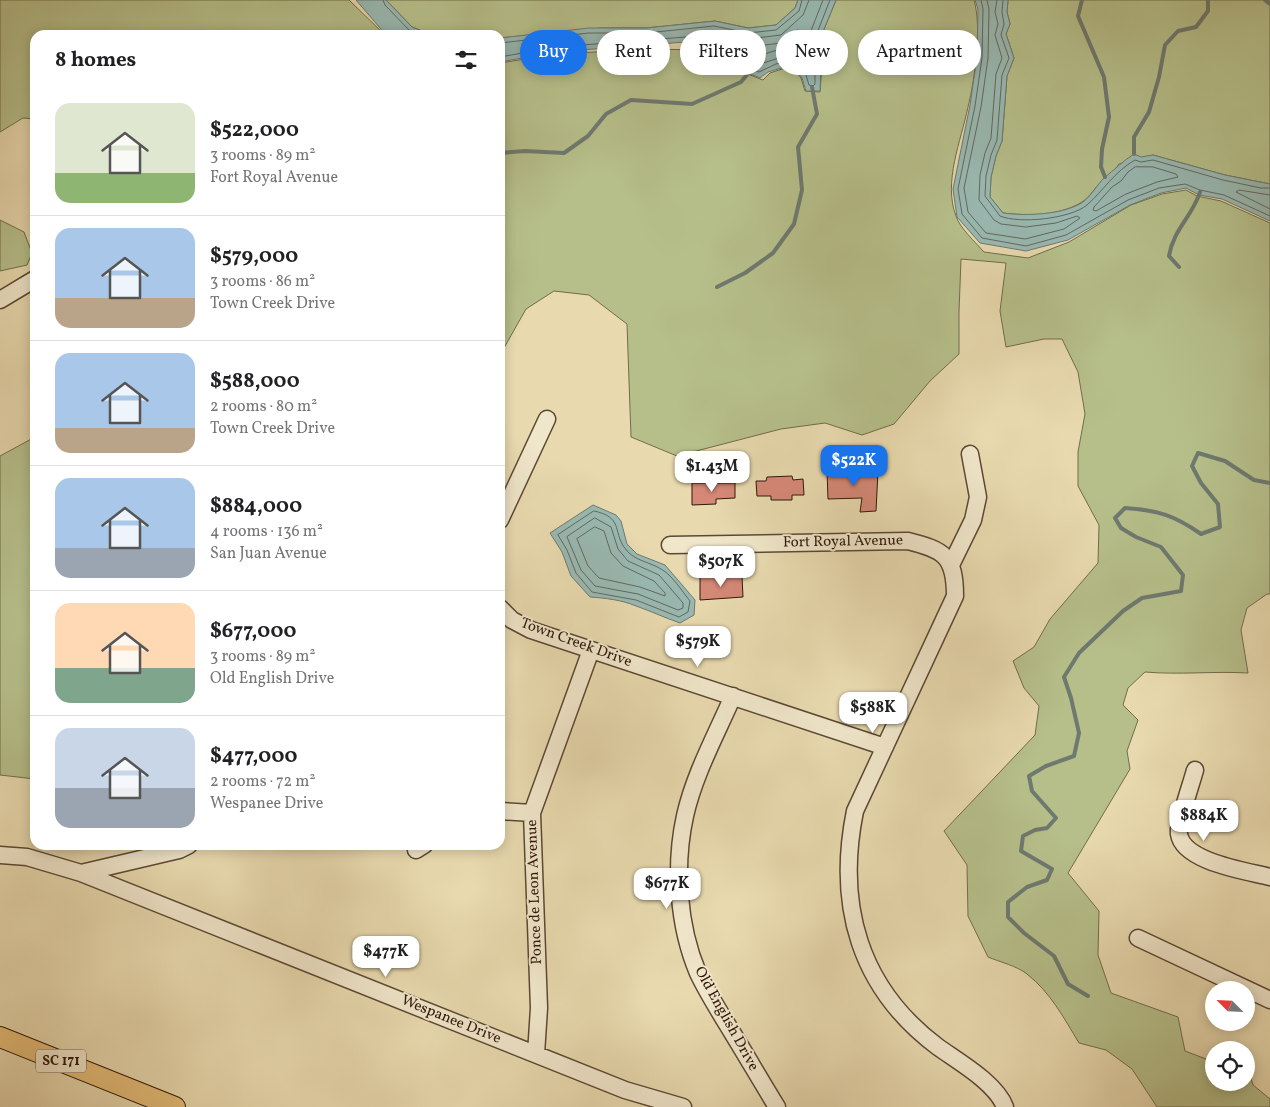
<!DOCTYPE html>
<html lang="en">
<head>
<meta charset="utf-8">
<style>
  :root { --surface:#fff; --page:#f6f6f6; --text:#202124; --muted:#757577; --line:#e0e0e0; --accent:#1a73e8 }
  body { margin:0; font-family:Vollkorn,serif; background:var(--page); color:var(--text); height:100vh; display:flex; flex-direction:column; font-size:19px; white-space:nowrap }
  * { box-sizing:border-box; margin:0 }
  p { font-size:16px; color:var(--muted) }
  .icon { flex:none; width:28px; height:28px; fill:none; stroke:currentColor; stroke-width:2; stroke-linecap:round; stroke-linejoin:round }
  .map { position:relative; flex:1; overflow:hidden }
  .side { position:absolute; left:30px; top:30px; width:475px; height:820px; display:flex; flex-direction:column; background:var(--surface); border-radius:15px; box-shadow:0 2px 12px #0003 }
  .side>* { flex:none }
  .banner { position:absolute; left:520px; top:30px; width:475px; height:45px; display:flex; gap:10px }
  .needle { width:32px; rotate:294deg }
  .tools { position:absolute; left:1205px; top:981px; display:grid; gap:10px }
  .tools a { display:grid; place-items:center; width:50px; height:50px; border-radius:50%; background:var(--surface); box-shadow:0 2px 12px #0003; font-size:25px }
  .price { position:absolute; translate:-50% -42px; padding:0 11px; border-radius:10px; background:#fff; color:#222; font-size:16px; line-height:32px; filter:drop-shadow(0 1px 2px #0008) }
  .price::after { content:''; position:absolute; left:50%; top:30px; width:15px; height:11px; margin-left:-8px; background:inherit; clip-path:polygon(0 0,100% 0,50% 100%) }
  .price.active { background:var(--accent); color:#fff }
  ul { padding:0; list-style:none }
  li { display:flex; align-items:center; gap:15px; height:125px; padding:0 25px }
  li+li { border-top:1px solid var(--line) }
  li span { display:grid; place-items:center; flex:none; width:140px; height:100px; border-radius:15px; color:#555 }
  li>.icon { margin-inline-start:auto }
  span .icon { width:60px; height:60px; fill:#fffc; stroke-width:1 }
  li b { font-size:21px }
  h2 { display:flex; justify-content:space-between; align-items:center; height:60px; padding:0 25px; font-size:21px }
  .pill { padding:0 18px; border-radius:22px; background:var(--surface); box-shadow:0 2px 12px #0003; font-size:18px; line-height:45px }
  .pill.active { background:var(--accent); color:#fff }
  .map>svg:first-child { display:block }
</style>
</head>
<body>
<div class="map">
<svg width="1270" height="1107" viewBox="0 0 1270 1107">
  <rect width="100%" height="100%" fill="#e8d9ae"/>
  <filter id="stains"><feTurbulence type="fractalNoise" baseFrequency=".004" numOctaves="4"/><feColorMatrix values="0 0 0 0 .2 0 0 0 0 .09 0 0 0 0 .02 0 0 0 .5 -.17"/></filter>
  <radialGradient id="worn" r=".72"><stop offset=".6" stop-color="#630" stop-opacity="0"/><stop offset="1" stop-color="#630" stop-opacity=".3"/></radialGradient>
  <path fill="#b6bf8a" stroke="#726c4b" d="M 0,0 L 349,0 L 385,35 L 35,35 L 35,119 L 23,118 L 0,132 Z
    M 386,0 L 798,0 L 795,8 L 776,25 L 748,28 L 715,21 L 646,28 L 601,28 L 500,38 L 500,35 L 432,35 L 412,27 Z
    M 836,0 L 974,0 C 982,27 975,79 968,107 C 961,141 943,182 956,216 C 959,227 976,243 984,252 L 1028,258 L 1069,242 L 1131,205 L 1162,194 L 1186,190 L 1197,196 L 1221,201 L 1270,223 L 1270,594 L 1267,594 L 1247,608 L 1241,630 L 1248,673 C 1213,671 1179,675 1145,672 L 1128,688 L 1123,705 L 1138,720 L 1127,751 L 1130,769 L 1068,873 L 1099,911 L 1098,955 L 1111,993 L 1178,1017 L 1185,1051 L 1214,1062 L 1214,1082 L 1246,1082 L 1246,1069 L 1248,1069 L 1253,1085 L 1270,1099 L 1270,1107 L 1157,1107 L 1132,1069 L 1106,1050 L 1079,1043 C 1064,1018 1050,992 1027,974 C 1017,966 1000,962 988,957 L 968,916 L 967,865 L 944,831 L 1035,735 L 1039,706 L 1024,688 L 1013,661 L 1034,647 L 1050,619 L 1098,563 L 1099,525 L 1078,486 L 1078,452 L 1085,414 L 1078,372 L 1062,339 L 1044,339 L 1006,347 L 1000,311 L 1006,263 L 961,259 L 959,312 L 959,354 L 930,381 L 894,424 L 862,435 L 825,423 L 781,429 L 677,456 L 631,437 L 627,324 L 589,295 L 554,291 L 526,309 L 500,355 L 500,63 L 557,54 L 594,52 L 641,49 L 706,50 L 720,53 L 740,62 L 745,73 L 763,80 L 770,73 L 791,66 L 801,78 L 805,91 L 820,92 L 822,67 L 820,39 Z
    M 1008,0 L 1270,0 L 1270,184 L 1225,175 L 1153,155 L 1119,164 C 1113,173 1110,173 1103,180 C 1096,186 1090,197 1082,202 C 1059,216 1028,216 1003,213 L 990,197 L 991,177 L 996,156 L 1002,141 L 1007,76 L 1014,58 L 1006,34 L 1010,24 L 1007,12 Z
    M 0,220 L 24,232 L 32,253 L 27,265 L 0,271 Z
    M 35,437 L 35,779 L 0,775 L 0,456 Z"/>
  <path fill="#99b9b2" stroke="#6e7970" d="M 356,0 L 386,0 L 412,27 L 432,35 L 386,35 Z
    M 798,0 L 836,0 L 820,39 L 821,67 L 820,91 L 806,91 L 802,78 L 792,65 L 768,72 L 760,78 L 748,73 L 738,57 L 717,47 L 685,42 L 556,52 L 500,62 L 500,38 L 589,28 L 646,28 L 715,21 L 748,28 L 776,25 L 795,8 Z
    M 975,0 L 1008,0 L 1007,12 L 1010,24 L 1006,34 L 1014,58 L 1007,76 L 1002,141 L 996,156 L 991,177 L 990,197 L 1003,213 C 1025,216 1064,215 1083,202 C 1091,196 1097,185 1104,178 C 1114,170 1123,161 1134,154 L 1141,157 L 1153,155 L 1225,175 L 1270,184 L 1270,221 L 1222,199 L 1199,195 L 1186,188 L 1161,193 L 1130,205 L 1068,240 L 1026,251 L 980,243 L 957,217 L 953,189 L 970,105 L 977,57 L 978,9 Z
    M 593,505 L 616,515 L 621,521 L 627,544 L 637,554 L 665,565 L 695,600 L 694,615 L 680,623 C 665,618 651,611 636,606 C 622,600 605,598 590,597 L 571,576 L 562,552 L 550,533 Z"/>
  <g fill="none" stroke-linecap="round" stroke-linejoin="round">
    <path stroke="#64685f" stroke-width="1" d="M 383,0 L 385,5 L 409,30 L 419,35
      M 809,0 L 803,15 L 781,35 L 748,39 L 729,35 L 727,39 L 746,49 L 757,65 L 791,54 L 798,56 L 808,65 L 810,63 L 809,36 L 823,0
      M 981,0 L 983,9 L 982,58 L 975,106 L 958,189 L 962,214 L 982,238 L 1026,246 L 1066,235 L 1128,200 L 1159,188 L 1185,184 L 1200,190 L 1224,195 L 1270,216
      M 987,0 L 989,9 L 988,58 L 981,107 L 964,188 L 968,212 L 986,233 L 1025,239 L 1064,229 L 1080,218 L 1077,216 L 1056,223 L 1026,227 L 1001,224 L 994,220 L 979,200 L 980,175 L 985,153 L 991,138 L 996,74 L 1002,58 L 995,35 L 998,24 L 995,12 L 997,0
      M 1003,0 L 1002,12 L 1004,24 L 1001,35 L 1009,58 L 1002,75 L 997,140 L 991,155 L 986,176 L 985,196 L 1000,216 C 1019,224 1070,219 1087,205 C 1103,191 1115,171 1135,160 L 1141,162 L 1153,160 L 1223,180 L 1261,188 L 1270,188
      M 798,30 L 802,32 L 800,47 L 787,47 L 761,55 L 756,49 L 757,46 L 781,43 Z
      M 500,43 L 589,33 L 646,33 L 714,26 L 748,33 L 776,30 L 799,11 L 802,0
      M 500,57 L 556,47 L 685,37 L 719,43 L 740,52 L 751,69 L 759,72 L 776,64 L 793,60 L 806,75 L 809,85 L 813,86 L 815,84 L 815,38 L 830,0
      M 1153,167 L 1176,174 L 1178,177 L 1157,182 L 1126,194 L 1096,211 L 1093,210 L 1094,207 L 1112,187 L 1121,181 L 1128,172 L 1135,167 Z
      M 1270,195 L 1239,190 L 1236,192 L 1270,209
      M 594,511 C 623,517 613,531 624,547 C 633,561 648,561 661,569 C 672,575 682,591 690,601 L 688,612 L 679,617 L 636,600 L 592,592 L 576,573 L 567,550 L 558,535 Z
      M 595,518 L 611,527 L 618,549 L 628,561 L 659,575 L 683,603 L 683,608 L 678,610 L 638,594 L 595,586 L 581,570 L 567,537 Z
      M 595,527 L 604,531 L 611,553 L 623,566 L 654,581 L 665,593 L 665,596 L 640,587 L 599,578 L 588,566 L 577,539 Z"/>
    <path stroke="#6e7970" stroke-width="4" d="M 1082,0 L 1078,16 L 1104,77 L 1109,117 L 1102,149 L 1101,167 L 1105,177
      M 1265,0 L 1270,4
      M 500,153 L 525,151 L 564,153 L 588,136 L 606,114 L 631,100 L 692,104 L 741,82 L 750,71
      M 1134,154 L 1134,137 L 1149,112 L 1159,77 L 1165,45 L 1178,31 L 1196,27 L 1208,11 L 1208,0
      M 500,236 L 500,241
      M 1179,267 L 1169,256 C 1173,230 1192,217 1200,192
      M 717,287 L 745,273 L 773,253 L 794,224 L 802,190 L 798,147 L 817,114 L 812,87
      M 1088,996 L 1068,984 L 1054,956 L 1024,933 L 1008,917 L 1008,902 L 1027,887 L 1047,880 L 1052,869 L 1021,851 L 1023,836 L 1035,830 L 1047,828 L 1056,818 L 1032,791 L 1029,776 L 1046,766 L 1074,756 L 1079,733 L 1071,698 L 1064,677 L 1079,653 L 1123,611 L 1142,598 L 1181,591 L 1183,575 L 1161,547 L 1136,537 L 1121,528 L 1115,518 L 1125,508 C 1157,510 1174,515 1201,534 L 1220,527 L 1218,504 L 1201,483 L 1192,466 L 1198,453 L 1225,461 L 1254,480 L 1270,483"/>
  </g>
  <path fill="#d58876" stroke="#2e180c" d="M 827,471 L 878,471 L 876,511 L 860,512 L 862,498 L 828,499 Z
    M 792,476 L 793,480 L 803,479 L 804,495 L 792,495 L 792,500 L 771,500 L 771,496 L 757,496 L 756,481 L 766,481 L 767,477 Z
    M 692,483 L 735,483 L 735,498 L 716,499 L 716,504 L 692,505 Z
    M 700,577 L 742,577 L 743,597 L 700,600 Z"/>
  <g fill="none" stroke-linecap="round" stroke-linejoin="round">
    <g stroke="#5c4834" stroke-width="19">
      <path id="minor" d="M 0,300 L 35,279
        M 500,520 L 547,419
        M 670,545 L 908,541 C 944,550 955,556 955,596 L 855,811 C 836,905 859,988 938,1047 C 959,1062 996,1083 1005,1107
        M 951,565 L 973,520 L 978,497 L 970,454
        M 500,608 L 512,620 L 531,630 L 885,747
        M 733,696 C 716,735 694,775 685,816 C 674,866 678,926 698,973 C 707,992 719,1011 730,1029 C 746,1055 761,1081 777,1107
        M 1195,770 C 1192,782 1177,824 1179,834 C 1183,862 1247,871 1270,877
        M 500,811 L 532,813
        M 416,850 L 424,845
        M 0,855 L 27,857 L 81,873 L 179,850 L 189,845
        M 81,873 L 625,1090 L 683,1107
        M 1138,938 L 1270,1000
        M 536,1054 L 539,1008 L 532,813 L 591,650"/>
    </g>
    <g stroke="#2e180c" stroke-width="22">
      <path id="major" d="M 0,1037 L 175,1107"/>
    </g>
    <use href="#minor" stroke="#f0e6ca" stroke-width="16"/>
    <use href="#major" stroke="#e4bc77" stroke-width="20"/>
  </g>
  <g text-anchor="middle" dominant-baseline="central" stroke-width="4" stroke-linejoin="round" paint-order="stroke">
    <rect fill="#f0e6ca" stroke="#685645" stroke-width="1" x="36" y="1049.5" width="50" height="23" rx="4"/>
    <g font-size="14" font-weight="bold" fill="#2e180c">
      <text x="61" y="1061">SC 171</text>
    </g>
    <g font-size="15" fill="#2e180c" stroke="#f0e6ca">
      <text transform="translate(843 542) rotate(-1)">Fort Royal Avenue</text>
      <text transform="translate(576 643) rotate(20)">Town Creek Drive</text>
      <text transform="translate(535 892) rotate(-92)">Ponce de Leon Avenue</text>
      <text transform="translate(726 1019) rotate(61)">Old English Drive</text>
      <text transform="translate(451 1020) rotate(22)">Wespanee Drive</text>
    </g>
  </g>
  <rect width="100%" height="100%" filter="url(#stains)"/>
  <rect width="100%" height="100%" fill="url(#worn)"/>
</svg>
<div class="tools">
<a><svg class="needle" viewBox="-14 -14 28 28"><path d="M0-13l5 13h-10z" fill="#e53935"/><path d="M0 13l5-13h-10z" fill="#757577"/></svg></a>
<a><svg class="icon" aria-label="locate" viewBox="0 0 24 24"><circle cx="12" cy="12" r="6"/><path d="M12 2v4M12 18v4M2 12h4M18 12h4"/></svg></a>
</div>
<b class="price active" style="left:854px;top:487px">$522K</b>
<b class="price" style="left:712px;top:493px">$1.43M</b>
<b class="price" style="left:721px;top:588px">$507K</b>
<b class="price" style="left:698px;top:668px">$579K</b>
<b class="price" style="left:873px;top:734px">$588K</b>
<b class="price" style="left:1204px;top:842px">$884K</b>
<b class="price" style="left:667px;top:910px">$677K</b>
<b class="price" style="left:386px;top:978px">$477K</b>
<div class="banner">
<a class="pill active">Buy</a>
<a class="pill">Rent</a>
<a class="pill">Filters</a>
<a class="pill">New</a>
<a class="pill">Apartment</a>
</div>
<section class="side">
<h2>8 homes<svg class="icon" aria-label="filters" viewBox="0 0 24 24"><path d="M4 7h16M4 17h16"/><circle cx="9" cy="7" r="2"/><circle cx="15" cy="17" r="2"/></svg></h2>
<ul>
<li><span style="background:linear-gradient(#dfe7d0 70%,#8fb573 0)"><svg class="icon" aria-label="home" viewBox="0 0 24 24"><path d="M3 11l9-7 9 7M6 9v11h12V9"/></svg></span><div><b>$522,000</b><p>3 rooms · 89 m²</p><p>Fort Royal Avenue</p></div></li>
<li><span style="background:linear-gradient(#a9c7e8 70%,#b9a48a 0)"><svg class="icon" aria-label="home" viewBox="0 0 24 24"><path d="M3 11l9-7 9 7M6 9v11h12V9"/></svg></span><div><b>$579,000</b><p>3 rooms · 86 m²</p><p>Town Creek Drive</p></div></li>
<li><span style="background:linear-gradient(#a9c7e8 75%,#b9a48a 0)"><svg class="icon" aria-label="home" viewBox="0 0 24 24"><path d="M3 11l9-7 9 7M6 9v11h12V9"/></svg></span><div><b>$588,000</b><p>2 rooms · 80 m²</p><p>Town Creek Drive</p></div></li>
<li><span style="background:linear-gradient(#a9c7e8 70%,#9aa5b1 0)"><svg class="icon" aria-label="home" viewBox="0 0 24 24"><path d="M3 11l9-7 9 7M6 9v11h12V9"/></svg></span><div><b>$884,000</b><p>4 rooms · 136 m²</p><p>San Juan Avenue</p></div></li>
<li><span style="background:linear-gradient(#ffd9b3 65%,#7fa58c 0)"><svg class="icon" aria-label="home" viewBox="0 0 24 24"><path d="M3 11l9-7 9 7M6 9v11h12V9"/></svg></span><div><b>$677,000</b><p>3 rooms · 89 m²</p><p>Old English Drive</p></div></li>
<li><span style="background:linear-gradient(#c9d6e8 60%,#9aa5b1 0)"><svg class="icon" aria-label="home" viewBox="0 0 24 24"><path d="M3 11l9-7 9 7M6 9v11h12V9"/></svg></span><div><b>$477,000</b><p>2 rooms · 72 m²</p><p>Wespanee Drive</p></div></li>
</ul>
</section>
</div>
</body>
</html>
